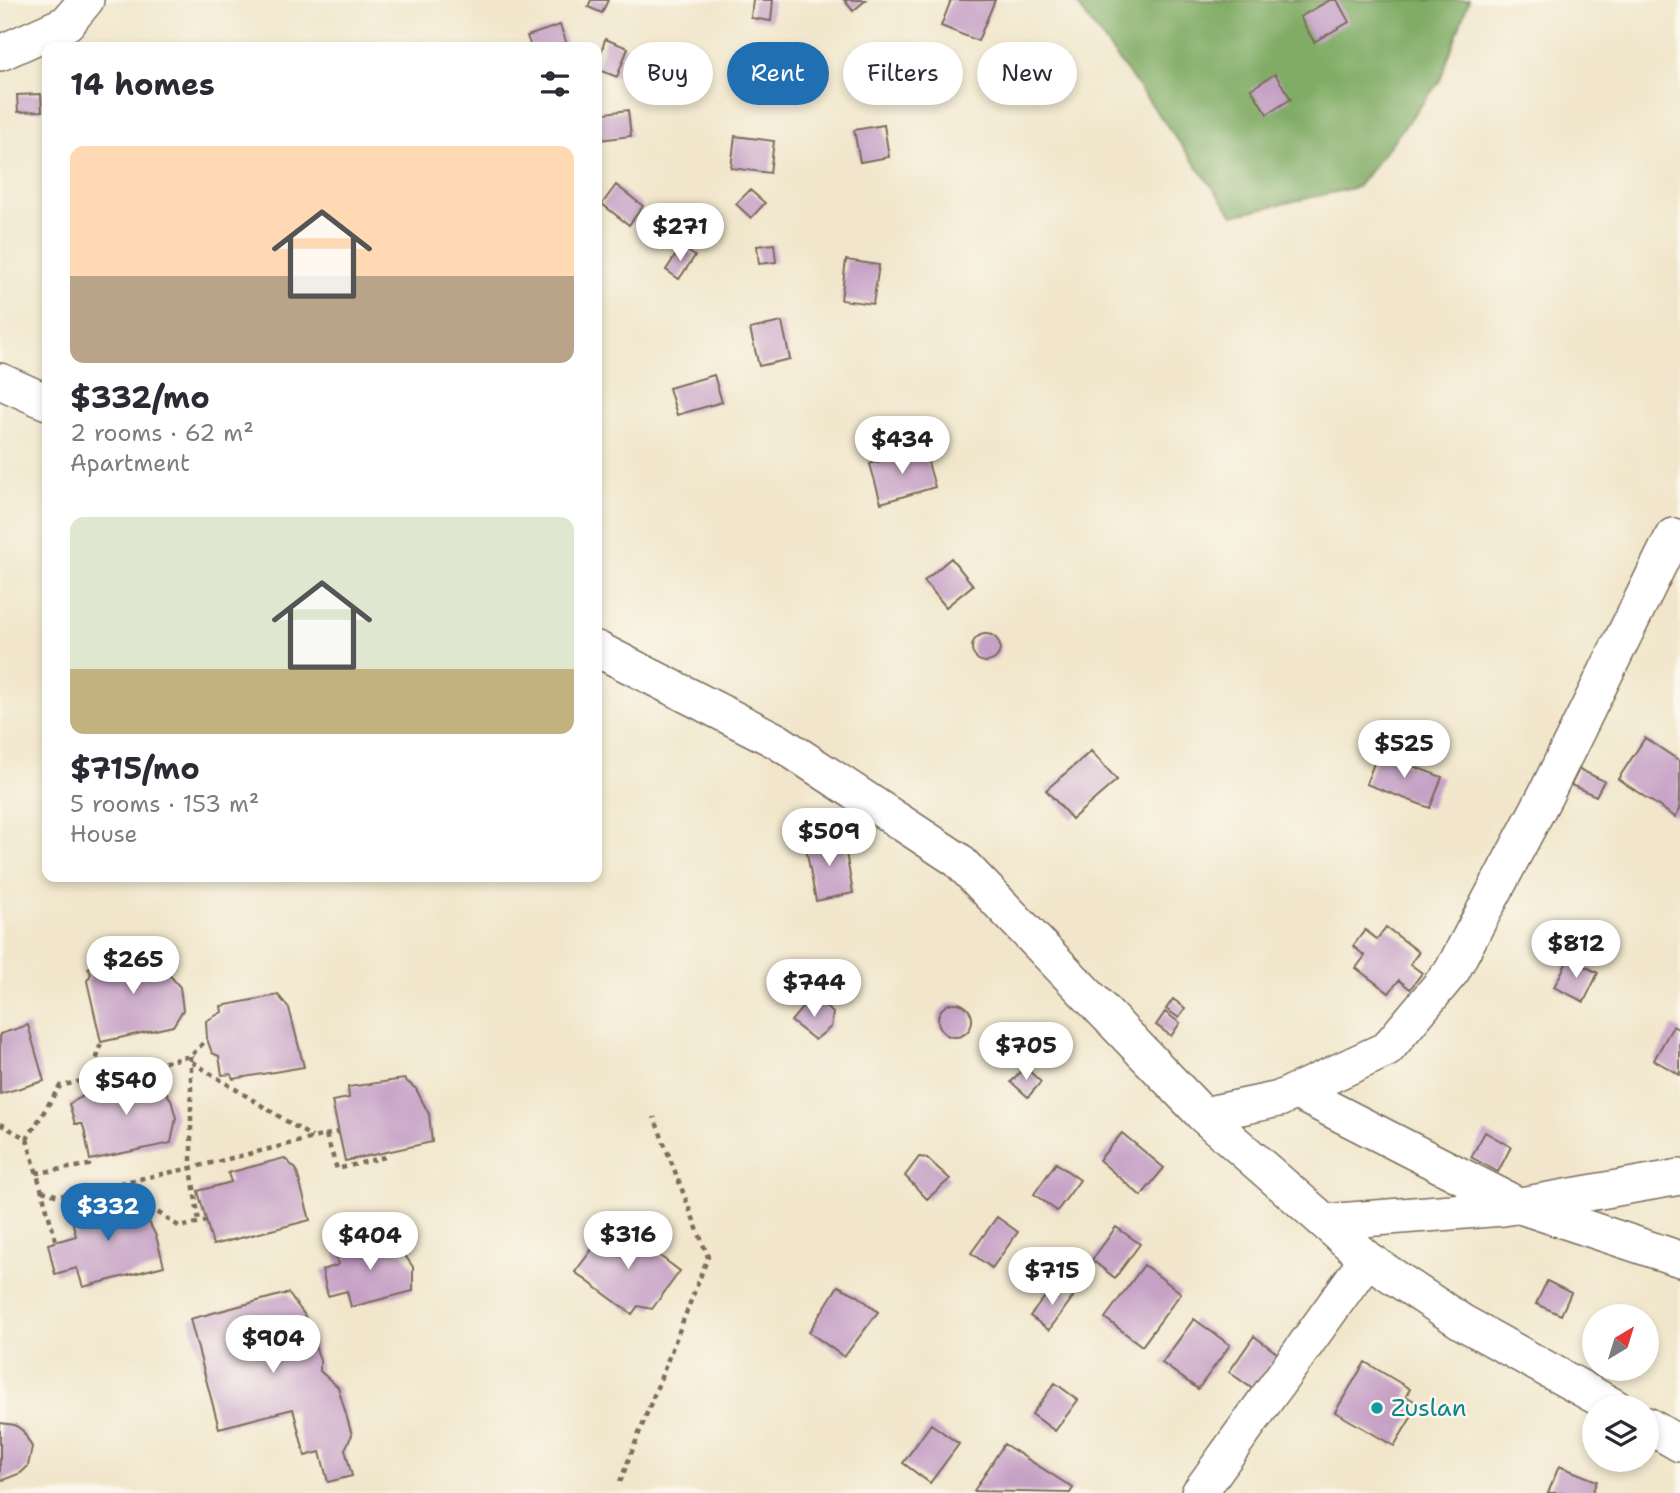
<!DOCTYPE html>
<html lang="en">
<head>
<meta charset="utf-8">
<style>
  :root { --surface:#fff; --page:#f2f2f3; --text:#2b2b33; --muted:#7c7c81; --accent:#1f6fb2 }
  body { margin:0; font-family:"Shantell Sans",sans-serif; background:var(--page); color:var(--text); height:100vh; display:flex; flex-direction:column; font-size:26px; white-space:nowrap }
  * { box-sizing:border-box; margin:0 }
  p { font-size:23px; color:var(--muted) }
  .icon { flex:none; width:38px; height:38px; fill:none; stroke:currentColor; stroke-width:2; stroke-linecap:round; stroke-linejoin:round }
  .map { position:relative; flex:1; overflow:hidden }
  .panel { position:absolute; left:42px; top:42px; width:560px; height:840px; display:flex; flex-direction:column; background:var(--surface); border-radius:14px; box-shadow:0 4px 10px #0003 }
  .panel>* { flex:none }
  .hud { position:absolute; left:623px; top:42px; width:665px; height:63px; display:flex; gap:14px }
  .needle { width:46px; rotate:38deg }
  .controls { position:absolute; left:1582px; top:1304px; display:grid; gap:14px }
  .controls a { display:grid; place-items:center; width:77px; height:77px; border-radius:50%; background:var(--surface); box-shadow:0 4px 10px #0003; font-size:35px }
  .price { position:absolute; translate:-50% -60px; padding:0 16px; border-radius:24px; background:#fff; color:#222; font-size:23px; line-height:46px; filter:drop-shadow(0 2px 4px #0008) }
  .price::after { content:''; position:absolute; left:50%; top:42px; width:21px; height:16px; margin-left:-10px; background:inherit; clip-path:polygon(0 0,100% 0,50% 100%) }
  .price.selected { background:var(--accent); color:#fff }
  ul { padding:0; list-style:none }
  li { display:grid; align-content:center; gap:14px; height:371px; padding:0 28px }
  li span { display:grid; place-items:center; height:217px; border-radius:14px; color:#555 }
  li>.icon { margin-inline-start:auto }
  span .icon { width:126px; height:126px; fill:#fffc; stroke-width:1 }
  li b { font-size:30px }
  h2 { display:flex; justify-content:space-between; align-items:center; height:84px; padding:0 28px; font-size:30px }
  .pill { padding:0 24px; border-radius:32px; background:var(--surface); box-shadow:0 4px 10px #0003; font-size:24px; line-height:63px }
  .pill.selected { background:var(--accent); color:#fff }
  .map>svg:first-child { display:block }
</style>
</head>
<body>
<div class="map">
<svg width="1680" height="1493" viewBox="0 0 1680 1493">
  <rect width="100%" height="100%" fill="#fbf7ec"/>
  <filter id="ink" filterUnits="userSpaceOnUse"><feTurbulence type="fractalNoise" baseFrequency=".0143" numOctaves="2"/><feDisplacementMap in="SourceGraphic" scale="14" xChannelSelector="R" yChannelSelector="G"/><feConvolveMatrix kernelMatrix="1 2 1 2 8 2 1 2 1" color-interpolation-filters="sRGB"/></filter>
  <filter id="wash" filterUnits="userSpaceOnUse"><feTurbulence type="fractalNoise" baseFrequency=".00686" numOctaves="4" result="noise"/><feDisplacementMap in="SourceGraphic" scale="28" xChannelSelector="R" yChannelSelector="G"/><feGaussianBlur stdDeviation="1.57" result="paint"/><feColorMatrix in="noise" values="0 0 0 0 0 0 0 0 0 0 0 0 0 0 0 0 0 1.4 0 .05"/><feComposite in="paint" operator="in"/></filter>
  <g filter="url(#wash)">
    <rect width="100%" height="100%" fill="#f1e6cb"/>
    <path fill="#80ac65" stroke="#5e6b42" stroke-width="2" d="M 1074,0 L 1469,0 L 1440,81 L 1357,187 L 1233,215 Z"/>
    <g id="blocks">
      <path fill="#c6a1c6" d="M 591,0 L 608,0 L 602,13 L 588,7 Z
        M 753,0 L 773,0 L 771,21 L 751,18 Z
        M 844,0 L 866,0 L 853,11 Z
        M 951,0 L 995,0 L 978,41 L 941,26 Z
        M 1330,0 L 1337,0 L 1349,22 L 1314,42 L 1300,17 Z
        M 560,25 L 568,47 L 531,47 L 527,36 Z
        M 605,39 L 628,48 L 617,77 L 597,69 Z
        M 807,57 L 813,89 L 787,94 L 782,62 Z
        M 915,63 L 917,87 L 890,90 L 888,65 Z
        M 1275,74 L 1291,99 L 1267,114 L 1251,89 Z
        M 41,94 L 42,111 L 18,112 L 17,95 Z
        M 628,110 L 631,136 L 600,140 L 597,114 Z
        M 884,125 L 889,157 L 860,162 L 854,130 Z
        M 735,136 L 774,141 L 770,173 L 731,168 Z
        M 616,185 L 643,206 L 629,225 L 602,204 Z
        M 750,190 L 765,203 L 751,218 L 736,204 Z
        M 774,244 L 776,262 L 759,264 L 757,246 Z
        M 681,247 L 695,256 L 679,279 L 666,270 Z
        M 846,260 L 879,265 L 873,304 L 841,300 Z
        M 782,322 L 790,359 L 759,366 L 750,329 Z
        M 714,375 L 722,402 L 677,415 L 669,388 Z
        M 924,448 L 935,487 L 881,503 L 870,464 Z
        M 951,558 L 973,585 L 946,607 L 924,581 Z
        M972 648a14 14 0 1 1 28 0a14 14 0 1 1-28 0Z
        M 1645,738 L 1680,761 L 1680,809 L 1675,817 L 1618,779 Z
        M 1091,751 L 1117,780 L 1072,819 L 1046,790 Z
        M 1378,753 L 1442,777 L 1430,808 L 1366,784 Z
        M 1579,769 L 1604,781 L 1596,796 L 1571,785 Z
        M 824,835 L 845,847 L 853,893 L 816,901 L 805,843 Z
        M 1386,927 L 1419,952 L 1410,964 L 1422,973 L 1410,989 L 1399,980 L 1389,993 L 1356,968 L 1365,956 L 1353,946 L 1365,930 L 1377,939 Z
        M 145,947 L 180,987 L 183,1010 L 173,1026 L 101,1042 L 87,981 L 91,974 L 88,968 L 125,959 L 123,953 Z
        M 1569,958 L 1598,973 L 1584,1002 L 1554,987 Z
        M 278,995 L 289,1008 L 304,1067 L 233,1079 L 231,1074 L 222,1075 L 219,1056 L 212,1053 L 207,1039 L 206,1021 L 222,1012 L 221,1006 Z
        M 812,996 L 833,1013 L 831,1027 L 815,1040 L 791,1021 Z
        M 1173,999 L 1185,1008 L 1179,1018 L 1166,1009 Z
        M938 1020a17 17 0 1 1 34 0a17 17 0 1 1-34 0Z
        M 1165,1012 L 1180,1023 L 1171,1036 L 1156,1025 Z
        M 28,1025 L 44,1081 L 0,1094 L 0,1034 Z
        M 1673,1026 L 1680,1030 L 1680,1075 L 1654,1060 Z
        M 1025,1067 L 1041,1082 L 1028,1097 L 1011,1082 Z
        M 156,1075 L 171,1100 L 176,1118 L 171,1143 L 90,1160 L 84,1128 L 82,1124 L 75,1124 L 69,1104 L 87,1094 L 98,1093 L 96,1088 Z
        M 404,1079 L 416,1089 L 429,1114 L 432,1142 L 345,1161 L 332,1101 L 349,1098 L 348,1087 Z
        M 1485,1132 L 1511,1147 L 1498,1172 L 1471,1157 Z
        M 1122,1133 L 1164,1168 L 1141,1196 L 1099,1160 Z
        M 919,1157 L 927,1158 L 950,1179 L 927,1199 L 905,1176 Z
        M 284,1158 L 296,1169 L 310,1220 L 213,1245 L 198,1191 L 231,1182 L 228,1173 Z
        M 1056,1163 L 1080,1180 L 1057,1211 L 1034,1194 Z
        M 127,1197 L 142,1208 L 156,1236 L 164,1266 L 83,1287 L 77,1268 L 55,1274 L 48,1244 L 76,1236 L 70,1212 Z
        M 997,1217 L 1018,1232 L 992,1268 L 971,1253 Z
        M 621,1227 L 680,1271 L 652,1309 L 638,1306 L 632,1314 L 575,1272 L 602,1236 L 613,1238 Z
        M 1116,1227 L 1140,1244 L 1115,1278 L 1092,1260 Z
        M 391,1235 L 413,1267 L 413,1291 L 351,1307 L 347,1291 L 328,1296 L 322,1270 L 338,1265 L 334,1249 Z
        M 1144,1265 L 1181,1293 L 1142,1346 L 1105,1318 Z
        M 1547,1281 L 1571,1293 L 1561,1315 L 1536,1304 Z
        M 1055,1284 L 1073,1297 L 1049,1330 L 1030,1316 Z
        M 838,1286 L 857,1295 L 878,1312 L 844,1357 L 809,1332 Z
        M 288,1293 L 304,1314 L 320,1360 L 320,1371 L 338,1387 L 352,1435 L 345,1449 L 352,1476 L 328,1482 L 320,1452 L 305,1456 L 293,1409 L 219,1428 L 190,1319 Z
        M 1194,1319 L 1230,1345 L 1198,1389 L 1162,1363 Z
        M 1254,1336 L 1278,1354 L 1253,1389 L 1229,1372 Z
        M 1365,1362 L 1410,1389 L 1406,1396 L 1419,1404 L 1394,1446 L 1335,1412 Z
        M 1055,1383 L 1078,1400 L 1055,1431 L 1032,1414 Z
        M 0,1423 L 15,1425 L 23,1431 L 32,1447 L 28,1466 L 21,1473 L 3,1480 L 0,1479 Z
        M 931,1424 L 959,1444 L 930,1483 L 903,1463 Z
        M 1004,1444 L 1073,1488 L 1070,1493 L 974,1491 Z
        M 1559,1466 L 1597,1481 L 1592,1493 L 1548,1493 Z"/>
    </g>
  </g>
  <g filter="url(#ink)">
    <use href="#blocks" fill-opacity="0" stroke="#7b6c5b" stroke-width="2"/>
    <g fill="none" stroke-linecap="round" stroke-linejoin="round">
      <g stroke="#7b6c5b" stroke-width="38">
        <path id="street" d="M 0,53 L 67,23 L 86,0
          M 0,381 L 47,402
          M 597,649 L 777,741 L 958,860 L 1203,1115 L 1367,1259 L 1462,1322 L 1615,1407
          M 1295,1091 L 1520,1206 L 1680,1259
          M 1203,1115 L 1279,1099 L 1387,1049 L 1452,971 L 1545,796 L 1673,536
          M 1325,1222 L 1503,1208 L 1680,1177
          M 1647,1425 L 1680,1444
          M 1199,1493 L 1367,1259"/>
      </g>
      <path stroke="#7b6c5b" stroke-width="4.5" stroke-dasharray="5 5" stroke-linecap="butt" d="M 191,1056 L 191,1168 L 338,1132
        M 192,1062 L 312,1137
        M 92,1078 L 101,1042
        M 0,1124 L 27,1139 L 60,1086 L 191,1056 L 207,1039
        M 326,1135 L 337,1169 L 385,1157 L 383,1152
        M 27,1139 L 56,1241
        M 36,1173 L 89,1165 L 90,1160
        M 116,1185 L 180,1227 L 206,1221
        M 42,1191 L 59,1196 L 191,1168 L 199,1222
        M 620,1482 L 708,1257 L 654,1117"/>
      <use href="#street" stroke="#fff" stroke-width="35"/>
    </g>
  </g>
  <circle fill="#0f9aa8" stroke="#fbf7ec" stroke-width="2.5" cx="1377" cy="1408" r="7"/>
  <g text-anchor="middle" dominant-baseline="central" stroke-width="5" stroke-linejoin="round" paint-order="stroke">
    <g font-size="24" fill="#0d838f" stroke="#fbf7ec" text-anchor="start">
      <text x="1391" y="1408">Zuslan</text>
    </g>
  </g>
</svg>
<div class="controls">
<a><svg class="needle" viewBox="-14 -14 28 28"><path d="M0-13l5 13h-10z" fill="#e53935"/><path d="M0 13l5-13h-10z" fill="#7c7c81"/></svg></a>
<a><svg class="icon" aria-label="layers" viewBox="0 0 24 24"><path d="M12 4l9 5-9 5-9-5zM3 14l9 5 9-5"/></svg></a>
</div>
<b class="price" style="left:680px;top:263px">$271</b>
<b class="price" style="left:902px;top:476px">$434</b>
<b class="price" style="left:1404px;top:780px">$525</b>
<b class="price" style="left:829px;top:868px">$509</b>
<b class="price" style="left:1576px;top:980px">$812</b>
<b class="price" style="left:133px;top:996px">$265</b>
<b class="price" style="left:814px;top:1019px">$744</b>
<b class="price" style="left:1026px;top:1082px">$705</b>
<b class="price" style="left:126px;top:1117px">$540</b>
<b class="price selected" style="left:108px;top:1243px">$332</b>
<b class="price" style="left:628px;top:1271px">$316</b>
<b class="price" style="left:370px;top:1272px">$404</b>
<b class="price" style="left:1052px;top:1307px">$715</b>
<b class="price" style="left:273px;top:1375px">$904</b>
<div class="hud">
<a class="pill">Buy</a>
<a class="pill selected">Rent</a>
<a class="pill">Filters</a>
<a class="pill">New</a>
</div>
<section class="panel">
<h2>14 homes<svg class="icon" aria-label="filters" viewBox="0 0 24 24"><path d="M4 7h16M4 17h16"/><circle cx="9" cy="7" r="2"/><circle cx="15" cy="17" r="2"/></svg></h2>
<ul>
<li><span style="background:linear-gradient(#ffd9b3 60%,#b9a48a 0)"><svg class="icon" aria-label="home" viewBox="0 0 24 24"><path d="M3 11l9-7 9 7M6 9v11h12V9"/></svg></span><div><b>$332/mo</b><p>2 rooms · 62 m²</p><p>Apartment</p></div></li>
<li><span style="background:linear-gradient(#dfe7d0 70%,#c2b280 0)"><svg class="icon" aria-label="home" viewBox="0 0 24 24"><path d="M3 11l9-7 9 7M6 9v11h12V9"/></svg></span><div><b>$715/mo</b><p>5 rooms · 153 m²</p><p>House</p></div></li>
</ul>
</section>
</div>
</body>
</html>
